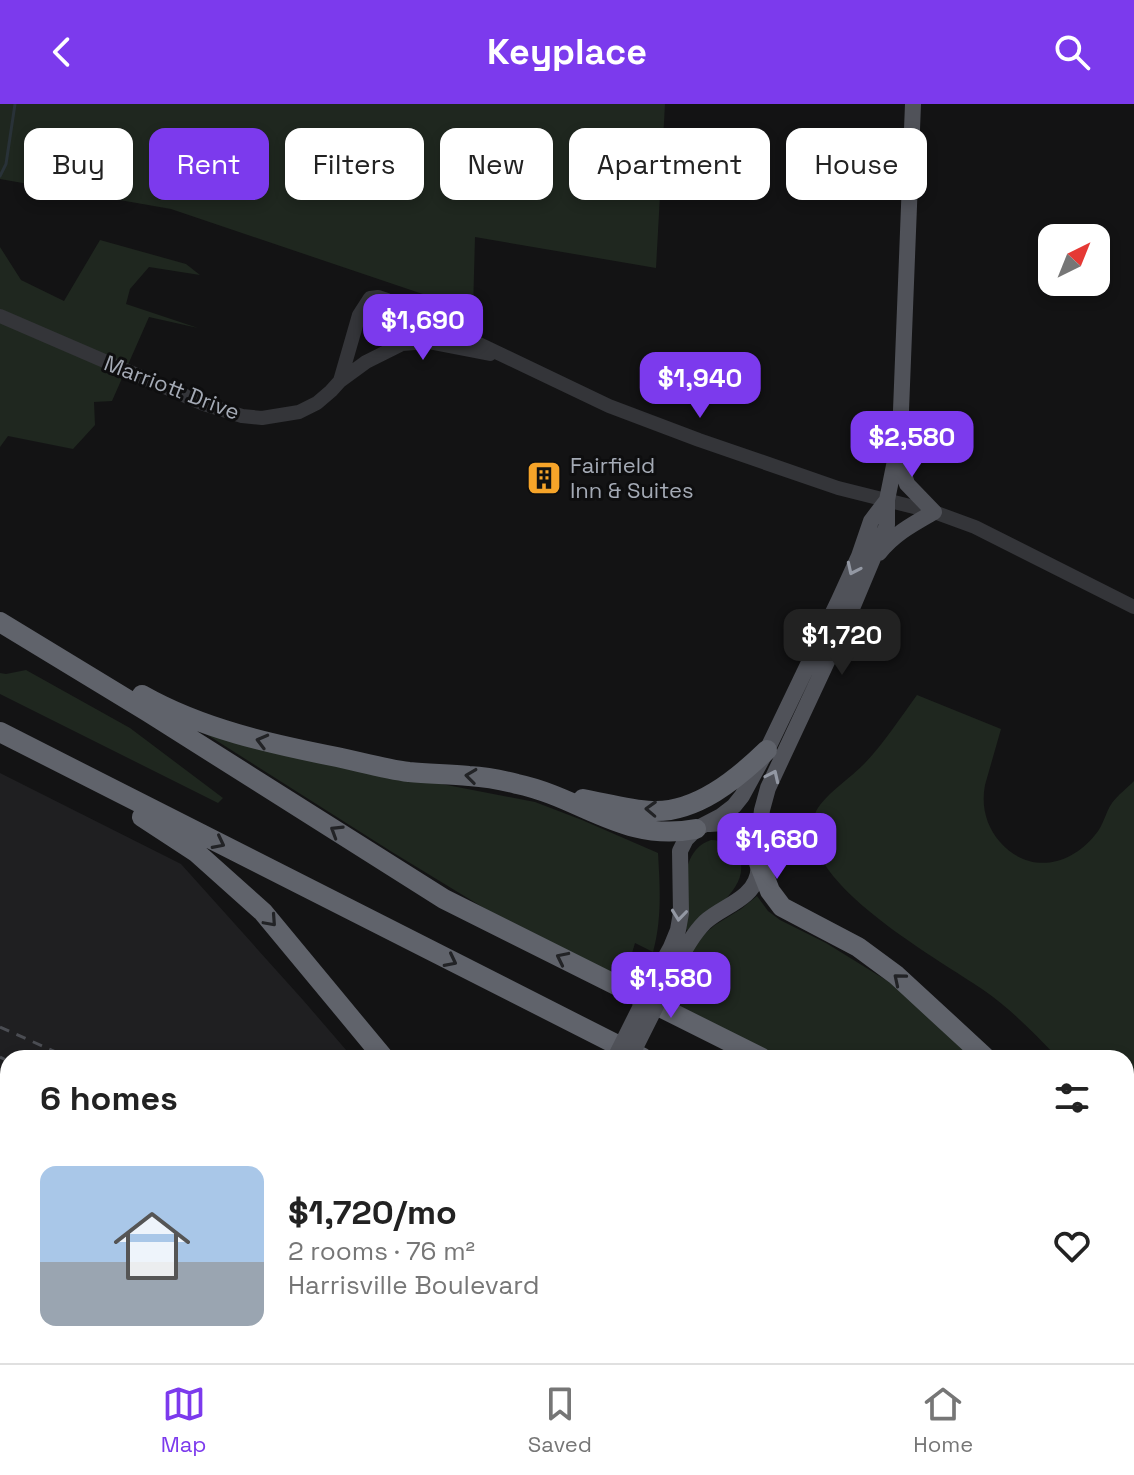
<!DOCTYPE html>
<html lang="en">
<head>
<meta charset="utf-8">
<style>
  :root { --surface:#fff; --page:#f2f2f2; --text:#222; --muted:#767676; --line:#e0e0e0; --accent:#7c3aed }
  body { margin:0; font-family:"Space Grotesk",sans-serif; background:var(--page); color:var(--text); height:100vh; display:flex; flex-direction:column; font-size:30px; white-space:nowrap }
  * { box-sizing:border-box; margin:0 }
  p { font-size:26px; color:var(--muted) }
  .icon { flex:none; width:44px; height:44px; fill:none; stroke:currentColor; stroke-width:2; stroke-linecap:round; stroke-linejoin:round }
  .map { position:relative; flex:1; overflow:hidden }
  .details { position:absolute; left:0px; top:946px; width:1134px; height:314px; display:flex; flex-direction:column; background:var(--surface); border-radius:24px 24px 0 0; box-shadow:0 4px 12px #0003 }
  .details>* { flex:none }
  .top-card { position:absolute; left:24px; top:24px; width:1086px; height:72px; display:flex; gap:16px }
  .needle { width:52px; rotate:43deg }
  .fabs { position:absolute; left:1038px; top:120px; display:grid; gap:16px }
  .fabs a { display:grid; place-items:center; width:72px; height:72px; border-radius:16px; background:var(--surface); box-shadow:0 4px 12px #0003; font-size:40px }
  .price { position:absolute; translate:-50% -68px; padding:0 18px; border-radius:16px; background:var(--accent); color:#fff; font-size:26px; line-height:52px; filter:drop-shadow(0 2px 4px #0008) }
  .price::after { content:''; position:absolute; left:50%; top:48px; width:24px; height:18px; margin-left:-12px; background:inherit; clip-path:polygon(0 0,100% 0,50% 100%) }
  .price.active { background:#222; color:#fff }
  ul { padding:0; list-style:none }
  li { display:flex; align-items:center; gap:24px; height:200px; padding:0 40px }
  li+li { border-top:2px solid var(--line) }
  li span { display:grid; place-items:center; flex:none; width:224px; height:160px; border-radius:16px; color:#555 }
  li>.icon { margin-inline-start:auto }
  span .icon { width:96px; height:96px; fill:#fffc; stroke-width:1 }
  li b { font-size:34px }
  h2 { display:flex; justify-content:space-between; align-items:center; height:96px; padding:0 40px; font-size:34px }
  .pill { padding:0 28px; border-radius:16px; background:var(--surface); box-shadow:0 4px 12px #0003; font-size:28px; line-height:72px }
  .pill.active { background:var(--accent); color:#fff }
  header { display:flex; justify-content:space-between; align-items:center; height:104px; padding:0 40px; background:var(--accent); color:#fff; font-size:36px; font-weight:700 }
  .dock { display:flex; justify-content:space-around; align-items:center; height:112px; border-top:2px solid var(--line); background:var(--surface); font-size:22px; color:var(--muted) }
  .dock a { display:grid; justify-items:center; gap:4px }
  .dock .active { color:var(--accent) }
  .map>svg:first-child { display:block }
</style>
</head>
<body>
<header><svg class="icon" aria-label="back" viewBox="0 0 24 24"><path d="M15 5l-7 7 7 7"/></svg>Keyplace<svg class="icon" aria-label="search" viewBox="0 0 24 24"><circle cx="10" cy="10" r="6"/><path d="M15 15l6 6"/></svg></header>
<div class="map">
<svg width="1134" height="1259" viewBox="0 0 1134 1259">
  <rect width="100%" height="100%" fill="#131314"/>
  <path fill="#1f1f21" d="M 0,669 L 181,760 L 303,896 L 353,954 L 8,954 L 8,1252 L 418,1252 L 415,1259 L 0,1259 Z
    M 1126,1218 L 1134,1221 L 1134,1259 L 742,1259 L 743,1256 L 752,1252 L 1126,1252 Z"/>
  <path fill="#1f271f" d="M 0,0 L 665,0 L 656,164 L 475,133 L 473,207 L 171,105 L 0,75 Z
    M 100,136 L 186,160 L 200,171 L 149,163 L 130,185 L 126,200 L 198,224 L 149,213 L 112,297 L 94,298 L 95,321 L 73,345 L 8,332 L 0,343 L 0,143 L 21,176 L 64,197 Z
    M 26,566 L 130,624 L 223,694 L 218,699 L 0,590 L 0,569 L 6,570 Z
    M 917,591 L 1001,625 L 985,681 C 981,702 986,722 1000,738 C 1029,771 1070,762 1095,731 C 1104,721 1105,709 1112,699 C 1118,691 1127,684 1134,677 L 1134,1014 L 1126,1008 L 1126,954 L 1058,954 C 1032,927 1012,906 982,885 C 939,855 790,774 815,710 C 821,693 851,674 865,659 C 885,638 900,614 917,591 Z
    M 195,623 L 421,676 L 535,698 L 582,716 L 658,749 C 660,783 662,815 653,848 L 635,839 L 625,873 L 680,901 L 701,872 L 684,863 L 693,845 L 702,832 L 715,821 L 741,805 L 757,792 L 768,807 L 780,816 L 826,839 L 894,881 L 980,954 L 773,954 L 726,932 L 502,815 L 392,748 Z
    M 711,736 C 722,736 732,741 738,751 C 754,782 707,811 688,826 L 684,825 C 685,796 677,747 711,736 Z"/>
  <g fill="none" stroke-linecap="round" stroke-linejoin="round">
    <path stroke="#293238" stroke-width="3" d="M 0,72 L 6,60 L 15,0
      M 1126,1221 L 1134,1223"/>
    <path stroke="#343539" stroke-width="14" d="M 0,212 L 204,300 L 242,312 L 262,314 L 299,308 L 317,299 L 331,287 L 340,277 L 366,258 L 402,240 L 428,238 L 490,250
      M 340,277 L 359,211 L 370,194 L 378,193 L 387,196 L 609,302 L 699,336 L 838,384 L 934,408 L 975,423 L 1134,503"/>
    <path stroke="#505259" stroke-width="16" d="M 879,449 C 894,430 913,420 934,408 L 907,380 L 897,348
      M 757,747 L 762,706 L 768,684 L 853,502 L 887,421 L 887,396 L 900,332 L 913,0
      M 665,854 L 671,843 L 678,826 L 681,809 L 680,747 L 686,735 L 696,725 L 721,712 L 734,702 L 742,692 L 767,646 L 839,496 L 859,452 L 871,417 L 887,396
      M 677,860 C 685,845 693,830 705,818 C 717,807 734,801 746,790 C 763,775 762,750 748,734 C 737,721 725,718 709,720
      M 474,1259 L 477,1252"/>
    <path stroke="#60636b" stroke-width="20" d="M 0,518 L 148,608 L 444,795 L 762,954
      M 142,591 C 202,625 271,640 337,653 C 361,658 385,665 409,668 C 429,670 449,670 469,672 C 485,673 502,676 517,680 C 583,694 624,739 696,725
      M 0,628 L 643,954
      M 583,695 C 605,699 629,706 652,707 C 696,709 737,675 767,646
      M 142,713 L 197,749 L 263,808 L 384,954
      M 759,759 L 770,787 L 782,803 L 858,843 L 896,871 L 986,954
      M 1126,1069 L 1134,1073
      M 1126,1100 L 1134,1103
      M 1126,1175 L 1134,1178
      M 1126,1191 L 1134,1193"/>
    <path stroke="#4b4d53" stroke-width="3" stroke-dasharray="10 8" stroke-linecap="butt" d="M 0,923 L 69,954
      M 0,953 L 8,957
      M 698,1252 L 712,1259"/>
    <path stroke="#505259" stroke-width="16" d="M 615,954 L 665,854
      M 630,954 L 677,860"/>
  </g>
  <defs><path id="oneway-chevron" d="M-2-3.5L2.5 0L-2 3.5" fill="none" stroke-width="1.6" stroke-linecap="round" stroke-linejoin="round" transform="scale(2)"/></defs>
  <g stroke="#9398a3">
    <use href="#oneway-chevron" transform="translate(853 465) rotate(115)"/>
    <use href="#oneway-chevron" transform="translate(773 672) rotate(-65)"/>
    <use href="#oneway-chevron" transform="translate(679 811) rotate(96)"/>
  </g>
  <g stroke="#222326">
    <use href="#oneway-chevron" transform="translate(262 637) rotate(-165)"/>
    <use href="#oneway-chevron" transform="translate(471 672) rotate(-173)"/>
    <use href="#oneway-chevron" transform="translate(651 705) rotate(-178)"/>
    <use href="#oneway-chevron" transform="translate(336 727) rotate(-148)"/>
    <use href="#oneway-chevron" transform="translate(219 739) rotate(27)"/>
    <use href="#oneway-chevron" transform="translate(271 817) rotate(48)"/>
    <use href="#oneway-chevron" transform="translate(562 854) rotate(-154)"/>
    <use href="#oneway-chevron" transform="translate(451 857) rotate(27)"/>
    <use href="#oneway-chevron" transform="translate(899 875) rotate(-140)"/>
  </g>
  <defs>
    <g id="building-square" transform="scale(1.8)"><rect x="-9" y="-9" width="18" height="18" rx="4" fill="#f6a429" stroke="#0e0e0f"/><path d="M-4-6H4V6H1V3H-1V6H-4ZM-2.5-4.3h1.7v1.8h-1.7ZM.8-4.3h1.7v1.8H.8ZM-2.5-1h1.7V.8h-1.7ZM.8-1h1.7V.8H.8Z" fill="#111"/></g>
  </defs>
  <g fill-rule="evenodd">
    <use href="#building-square" x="544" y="374"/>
  </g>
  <g text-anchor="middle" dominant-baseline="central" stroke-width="6" stroke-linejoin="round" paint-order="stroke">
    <g font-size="22" fill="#a4aab5" stroke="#0e0e0f">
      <text transform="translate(172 283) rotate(21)">Marriott Drive</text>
    </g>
    <g font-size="22" fill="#a4aab5" stroke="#0e0e0f" text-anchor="start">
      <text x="570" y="361">Fairfield<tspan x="570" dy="25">Inn &amp; Suites</tspan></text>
    </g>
  </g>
</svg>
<div class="fabs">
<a><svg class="needle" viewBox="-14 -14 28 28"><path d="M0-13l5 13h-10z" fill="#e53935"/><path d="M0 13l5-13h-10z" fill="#767676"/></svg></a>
</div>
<b class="price" style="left:423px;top:258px">$1,690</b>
<b class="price" style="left:700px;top:316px">$1,940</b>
<b class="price" style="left:912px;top:375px">$2,580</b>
<b class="price active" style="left:842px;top:573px">$1,720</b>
<b class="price" style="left:777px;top:777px">$1,680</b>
<b class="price" style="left:671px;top:916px">$1,580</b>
<div class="top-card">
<a class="pill">Buy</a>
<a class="pill active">Rent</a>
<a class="pill">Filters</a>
<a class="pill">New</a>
<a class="pill">Apartment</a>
<a class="pill">House</a>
</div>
<section class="details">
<h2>6 homes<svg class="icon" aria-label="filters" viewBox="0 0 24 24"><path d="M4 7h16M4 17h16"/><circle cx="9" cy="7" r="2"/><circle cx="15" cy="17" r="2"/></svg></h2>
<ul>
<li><span style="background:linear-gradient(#a9c7e8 60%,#9aa5b1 0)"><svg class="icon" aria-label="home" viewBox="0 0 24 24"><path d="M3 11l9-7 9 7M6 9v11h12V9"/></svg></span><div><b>$1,720/mo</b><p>2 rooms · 76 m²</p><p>Harrisville Boulevard</p></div><svg class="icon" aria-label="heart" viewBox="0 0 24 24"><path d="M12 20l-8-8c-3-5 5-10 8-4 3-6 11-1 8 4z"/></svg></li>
</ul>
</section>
</div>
<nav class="dock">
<a class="active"><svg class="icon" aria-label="map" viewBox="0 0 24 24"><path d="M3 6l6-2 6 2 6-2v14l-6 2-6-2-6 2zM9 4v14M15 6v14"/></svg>Map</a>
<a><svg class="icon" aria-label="saved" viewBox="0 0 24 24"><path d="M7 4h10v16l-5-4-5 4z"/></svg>Saved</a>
<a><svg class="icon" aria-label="home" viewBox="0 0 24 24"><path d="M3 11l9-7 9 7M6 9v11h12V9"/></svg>Home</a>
</nav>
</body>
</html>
